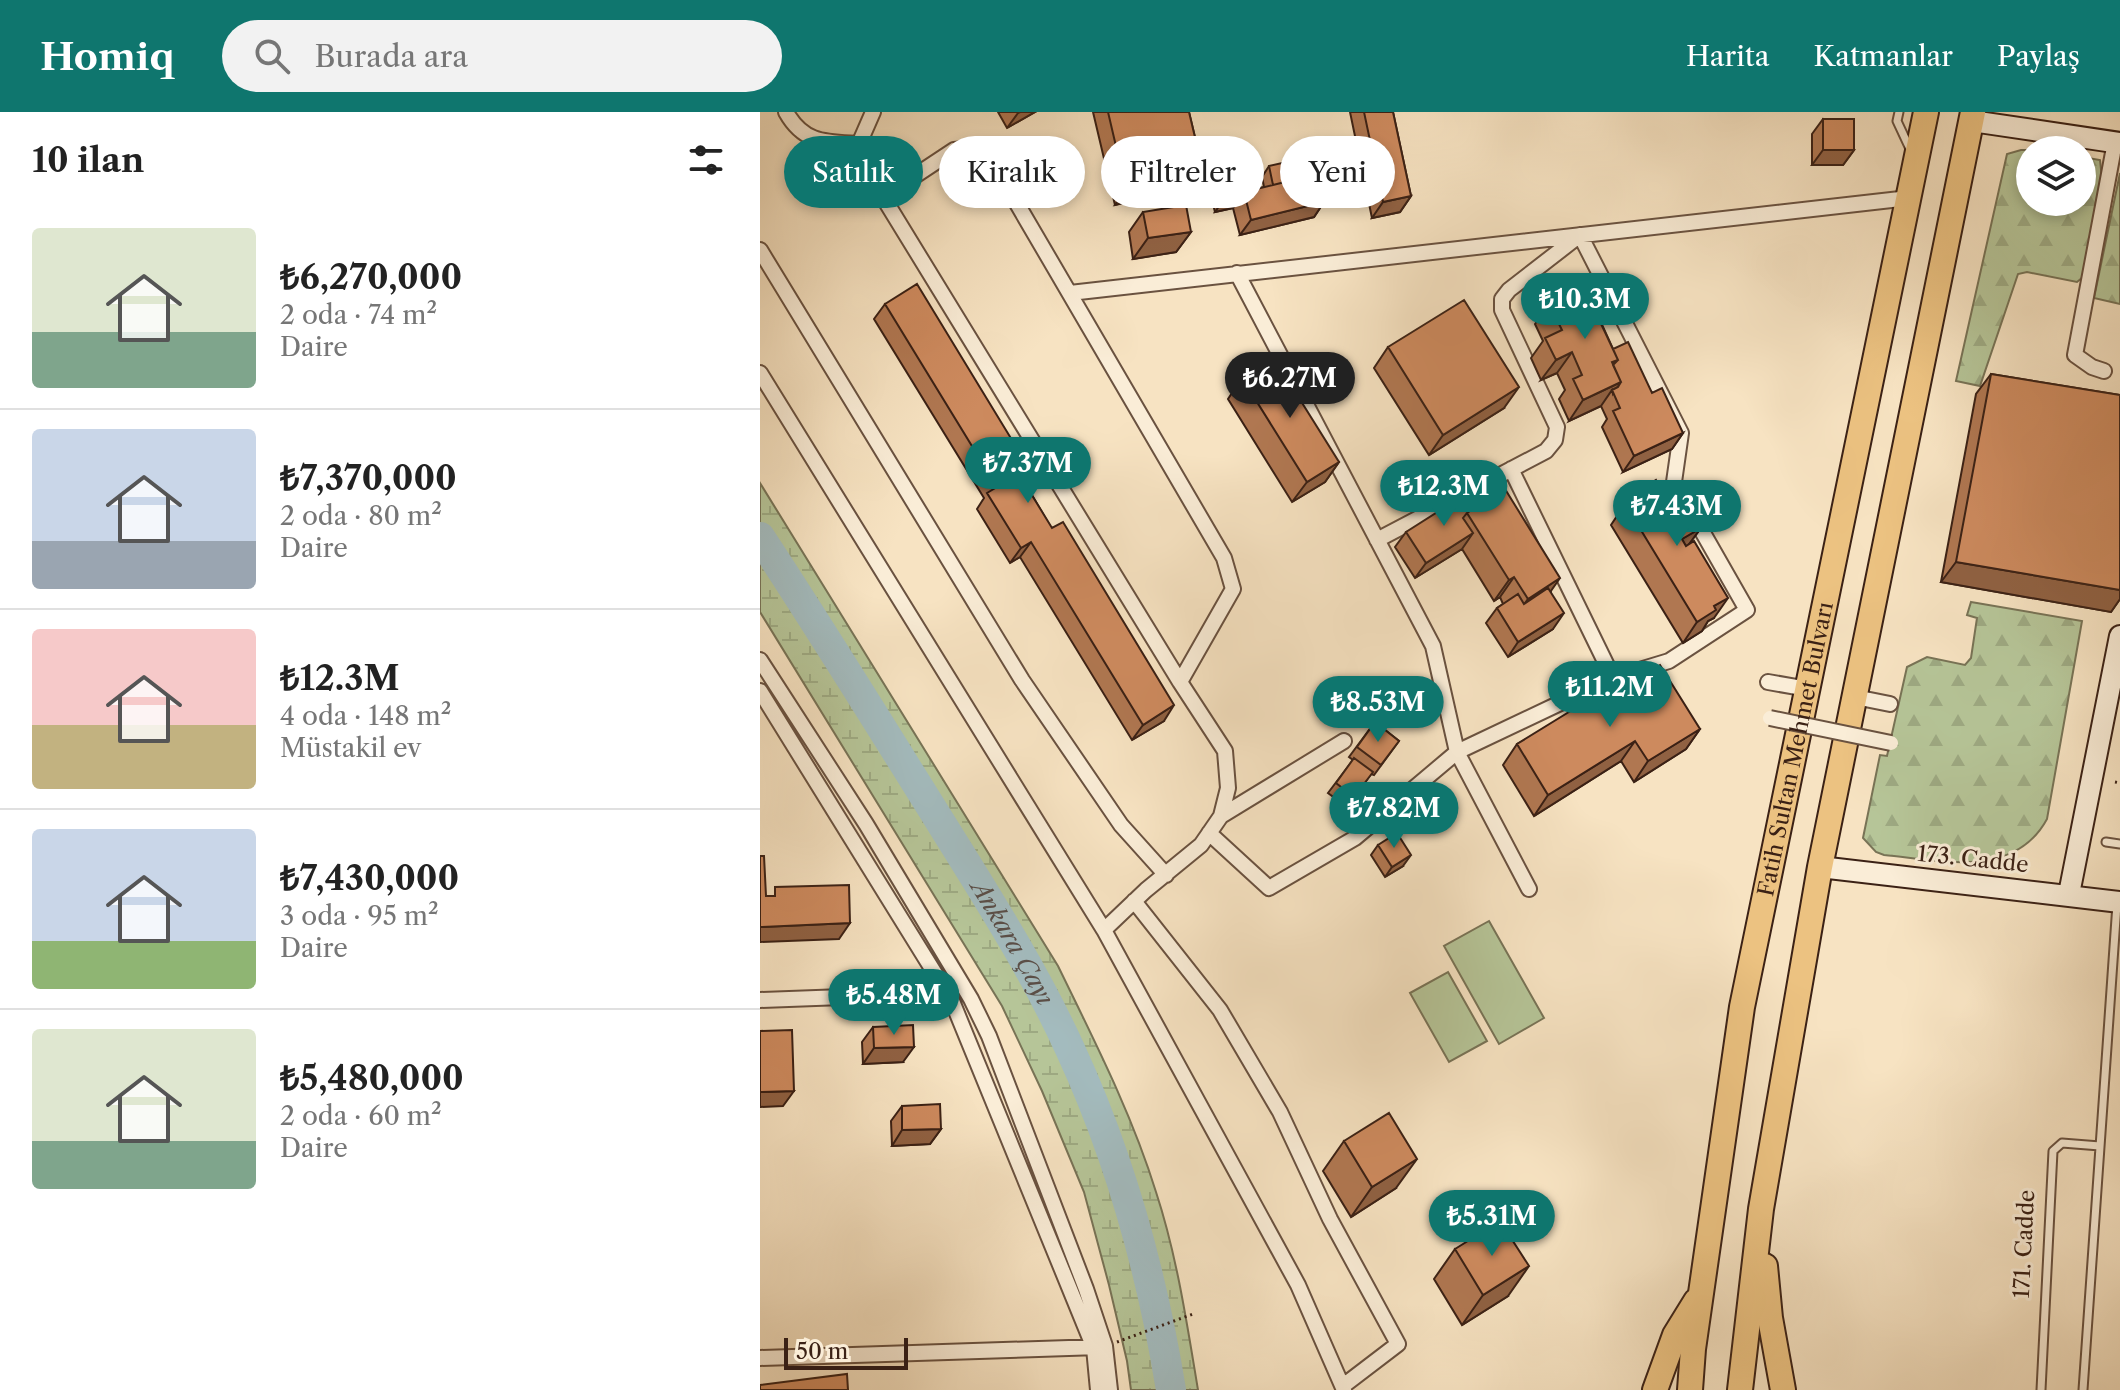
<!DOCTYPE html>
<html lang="tr">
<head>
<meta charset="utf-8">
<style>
  :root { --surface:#fff; --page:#f2f2f2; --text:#222; --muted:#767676; --line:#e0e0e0; --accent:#0f766e }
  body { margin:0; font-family:"Libre Caslon Text",serif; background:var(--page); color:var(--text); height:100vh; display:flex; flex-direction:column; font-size:30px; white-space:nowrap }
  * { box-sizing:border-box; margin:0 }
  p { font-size:26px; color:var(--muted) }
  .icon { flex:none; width:44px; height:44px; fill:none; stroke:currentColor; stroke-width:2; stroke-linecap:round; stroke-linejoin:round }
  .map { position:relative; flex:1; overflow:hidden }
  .details { display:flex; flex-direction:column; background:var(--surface); width:760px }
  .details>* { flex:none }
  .top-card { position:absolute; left:24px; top:24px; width:760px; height:72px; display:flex; gap:16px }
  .tools { position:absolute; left:1256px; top:24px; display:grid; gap:16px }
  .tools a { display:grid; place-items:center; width:80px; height:80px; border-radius:50%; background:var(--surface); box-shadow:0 4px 12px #0003; font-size:40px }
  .scale { position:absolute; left:24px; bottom:20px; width:124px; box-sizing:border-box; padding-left:8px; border:4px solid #3b2115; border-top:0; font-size:22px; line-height:28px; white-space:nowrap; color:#3b2115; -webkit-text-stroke:6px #faedd7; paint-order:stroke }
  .price { position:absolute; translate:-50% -68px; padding:0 18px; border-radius:28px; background:var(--accent); color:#fff; font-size:26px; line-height:52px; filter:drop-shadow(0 2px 4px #0008) }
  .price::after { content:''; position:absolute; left:50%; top:48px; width:24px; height:18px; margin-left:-12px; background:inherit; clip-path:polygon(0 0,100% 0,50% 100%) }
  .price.on { background:#222; color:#fff }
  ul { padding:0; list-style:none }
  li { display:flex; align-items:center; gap:24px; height:200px; padding:0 32px }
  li+li { border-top:2px solid var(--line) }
  li span { display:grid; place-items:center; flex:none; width:224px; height:160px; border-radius:8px; color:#555 }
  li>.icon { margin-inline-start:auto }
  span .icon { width:96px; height:96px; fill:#fffc; stroke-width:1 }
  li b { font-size:34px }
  h2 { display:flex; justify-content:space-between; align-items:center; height:96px; padding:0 32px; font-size:34px }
  .tag { padding:0 28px; border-radius:36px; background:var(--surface); box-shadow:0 4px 12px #0003; font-size:28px; line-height:72px }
  .tag.on { background:var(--accent); color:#fff }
  header { display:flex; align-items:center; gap:48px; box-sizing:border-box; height:112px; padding:0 40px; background:var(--accent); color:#fff }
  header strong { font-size:38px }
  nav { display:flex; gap:44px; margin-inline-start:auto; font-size:28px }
  .search { width:560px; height:72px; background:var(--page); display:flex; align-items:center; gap:20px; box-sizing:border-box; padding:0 28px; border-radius:44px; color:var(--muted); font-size:30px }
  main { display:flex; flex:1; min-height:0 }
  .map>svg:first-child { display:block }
</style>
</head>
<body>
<header>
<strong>Homiq</strong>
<div class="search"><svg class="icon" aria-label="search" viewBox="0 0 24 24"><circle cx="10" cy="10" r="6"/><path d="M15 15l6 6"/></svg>Burada ara</div>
<nav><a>Harita</a><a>Katmanlar</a><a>Paylaş</a></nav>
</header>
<main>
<section class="details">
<h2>10 ilan<svg class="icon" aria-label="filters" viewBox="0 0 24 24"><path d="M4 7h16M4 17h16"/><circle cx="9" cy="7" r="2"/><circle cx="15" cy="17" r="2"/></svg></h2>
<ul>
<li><span style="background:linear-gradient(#dfe7d0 65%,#7fa58c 0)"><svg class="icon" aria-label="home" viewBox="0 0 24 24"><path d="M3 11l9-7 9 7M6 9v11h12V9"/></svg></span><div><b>₺6,270,000</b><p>2 oda · 74 m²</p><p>Daire</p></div></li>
<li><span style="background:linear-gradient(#c9d6e8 70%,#9aa5b1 0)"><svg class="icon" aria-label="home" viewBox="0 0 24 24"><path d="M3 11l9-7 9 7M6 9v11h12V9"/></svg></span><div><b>₺7,370,000</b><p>2 oda · 80 m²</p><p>Daire</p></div></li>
<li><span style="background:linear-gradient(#f6c9c9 60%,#c2b280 0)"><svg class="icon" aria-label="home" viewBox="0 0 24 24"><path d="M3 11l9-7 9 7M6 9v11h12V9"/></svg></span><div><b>₺12.3M</b><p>4 oda · 148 m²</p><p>Müstakil ev</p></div></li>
<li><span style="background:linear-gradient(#c9d6e8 70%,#8fb573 0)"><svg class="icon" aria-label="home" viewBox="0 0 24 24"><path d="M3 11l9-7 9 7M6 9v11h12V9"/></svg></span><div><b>₺7,430,000</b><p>3 oda · 95 m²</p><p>Daire</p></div></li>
<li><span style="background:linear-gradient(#dfe7d0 70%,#7fa58c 0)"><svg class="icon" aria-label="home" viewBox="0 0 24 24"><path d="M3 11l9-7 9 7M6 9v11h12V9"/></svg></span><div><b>₺5,480,000</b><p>2 oda · 60 m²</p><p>Daire</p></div></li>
</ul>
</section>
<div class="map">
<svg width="1360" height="1278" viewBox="0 0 1360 1278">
  <defs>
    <pattern id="forest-firs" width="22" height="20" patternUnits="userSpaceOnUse" patternTransform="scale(2)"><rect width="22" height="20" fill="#b6c598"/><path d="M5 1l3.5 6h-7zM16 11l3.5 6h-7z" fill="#9da982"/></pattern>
    <pattern id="wetland-marsh" width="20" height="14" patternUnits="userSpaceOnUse" patternTransform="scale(2)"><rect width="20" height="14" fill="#b6c598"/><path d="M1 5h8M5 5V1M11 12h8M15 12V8" fill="none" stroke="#9da982"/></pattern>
  </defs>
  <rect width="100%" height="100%" fill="#f7e3c2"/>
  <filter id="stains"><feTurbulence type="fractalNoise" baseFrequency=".0025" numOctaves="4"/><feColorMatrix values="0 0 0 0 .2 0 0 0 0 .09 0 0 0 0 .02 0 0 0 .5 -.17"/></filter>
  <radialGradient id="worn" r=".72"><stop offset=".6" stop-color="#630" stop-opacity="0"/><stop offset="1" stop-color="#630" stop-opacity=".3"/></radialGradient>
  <path fill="url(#forest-firs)" stroke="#787356" stroke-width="2" d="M 1261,38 L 1272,38 L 1270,38 L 1270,90 L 1322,90 L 1322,45 L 1340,48 L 1342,67 L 1323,165 L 1317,170 L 1267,160 L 1258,162 L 1220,274 L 1196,269 L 1247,42 Z
    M 1360,61 L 1360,192 L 1334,186 Z
    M 1211,490 L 1322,509 L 1287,707 C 1254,768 1179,748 1124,743 L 1116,740 L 1103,726 L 1120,643 L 1127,644 L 1147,555 L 1167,545 L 1205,553 L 1211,546 L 1217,506 L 1207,503 Z"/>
  <path fill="url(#wetland-marsh)" stroke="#787356" stroke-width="2" d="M 0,371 L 298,854 C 334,928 372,1002 396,1080 C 417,1144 427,1212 438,1278 L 371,1278 L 367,1249 L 349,1173 L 324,1080 L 282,979 L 242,894 L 0,500 Z"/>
  <path fill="#b6c598" stroke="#787356" stroke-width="2" d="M 729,809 L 784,906 L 739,932 L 684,834 Z
    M 688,860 L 727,929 L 689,950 L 650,881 Z"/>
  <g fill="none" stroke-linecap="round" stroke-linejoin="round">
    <path stroke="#a3bbbe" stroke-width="30" id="s1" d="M 0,425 C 62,519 121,615 181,711 C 227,785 274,858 310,937 C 360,1045 392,1161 411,1278"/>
    <g stroke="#6a5240" stroke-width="11">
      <path id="lane" d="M 1139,0 L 1137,9 L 1151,39
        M 1346,730 L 1360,732
        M 1281,1278 L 1293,1039 L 1302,1031 L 1340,1034
        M 1323,1278 L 1357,792"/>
    </g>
    <g stroke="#6a5240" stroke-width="18">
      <path id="street" d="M 26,0 C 44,32 66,30 99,32
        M 113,0 L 99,32 L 123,85 L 420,570 L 465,639 L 468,676 L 461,704 L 441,733 L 386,778 L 344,818
        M 123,85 L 194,38 L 224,35 L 464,446 L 473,477 L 420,570
        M 0,138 L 262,568 L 361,713 L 406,763
        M 477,161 L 673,534 L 697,640 L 769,777
        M 310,181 L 1149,86
        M 1344,259 L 1332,255 L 1315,243 L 1355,30
        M 0,261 L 344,818 L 538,1173 L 584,1278
        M 751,357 L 853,566
        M 617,428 L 786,339 L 795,328 L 797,315 L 742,198 L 742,187 L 749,178 L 820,123
        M 0,548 L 106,712 L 211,887 L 229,924 L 326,1177 L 345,1234 L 350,1278
        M 1008,570 L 1048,577
        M 0,579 L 192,889 L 334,1236 L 338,1278
        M 1095,585 L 1130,592
        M 461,704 L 584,629
        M 449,721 L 509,776 L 595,726 L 697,640 L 853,566 L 909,549 L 987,498 L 914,370 L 921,321 L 820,123
        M 374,789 L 460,898 L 520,1000 L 570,1107 L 638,1232 L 583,1274
        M 0,888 L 191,881
        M 0,1246 L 339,1235"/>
    </g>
    <g stroke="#3b2115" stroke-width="24">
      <path id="secondary" d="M 1212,9 L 1360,31
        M 1060,755 L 1360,790
        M 1309,782 L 1360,524"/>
    </g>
    <g stroke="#3b2115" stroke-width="28">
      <g id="highway">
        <path d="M 1005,1154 L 1010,1206 L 1023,1278"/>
        <path d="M 895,1278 L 915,1223 L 936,1189"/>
        <path id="s2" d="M 930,1278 L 933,1237 L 982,895 L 1166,0"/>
        <path d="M 980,1278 L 1001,1097 L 1060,755 L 1213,0"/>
      </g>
    </g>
    <path stroke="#3b2115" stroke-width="3" stroke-dasharray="2 4" stroke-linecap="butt" d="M 1355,670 L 1360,671
      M 357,1230 L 433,1202"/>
    <use href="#lane" stroke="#faedd7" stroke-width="7"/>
    <use href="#street" stroke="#faedd7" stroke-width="14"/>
    <use href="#secondary" stroke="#faedd7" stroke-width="20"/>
    <use href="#highway" stroke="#ecc281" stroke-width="24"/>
    <g stroke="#6a5240" stroke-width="18" stroke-linecap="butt">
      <path id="street-bridge" d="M 1010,606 L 1131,631"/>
    </g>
    <use href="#street-bridge" stroke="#faedd7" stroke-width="14"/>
  </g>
  <path fill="#b07751" stroke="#3b2115" stroke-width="2" d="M 238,0 L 275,0 L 247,16 Z
    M 333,0 L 429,0 L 443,59 L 432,74 L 355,93 Z
    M 590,0 L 633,0 L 651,84 L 640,100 L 612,106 Z
    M 1063,7 L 1094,38 L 1083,53 L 1052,53 L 1052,22 Z
    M 509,54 L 553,63 L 564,90 L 554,105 L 480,123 L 473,96 L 455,100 L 450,80 L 457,69 L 500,76 L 504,75 L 502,65 Z
    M 383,100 L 431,120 L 416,140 L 373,147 L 369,120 Z
    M 125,192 L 269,356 L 262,366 L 404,609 L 372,628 L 260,445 L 250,451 L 217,397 L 224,386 L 114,207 Z
    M 789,192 L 837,194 L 834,195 L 853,237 L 892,281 L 923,321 L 912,337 L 863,360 L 842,315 L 847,307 L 841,294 L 809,309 L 799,287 L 805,278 L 797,261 L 781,268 L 771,246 L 783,229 L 775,212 Z
    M 628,235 L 744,296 L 669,343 L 614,256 Z
    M 1231,262 L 1360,283 L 1360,487 L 1351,500 L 1181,470 L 1216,282 Z
    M 482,266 L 579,350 L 565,370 L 532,390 L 468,287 Z
    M 877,380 L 903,380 L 898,388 L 900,391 L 941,416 L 929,432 L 954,506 L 948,509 L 942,519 L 923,531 L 851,413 L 865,392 L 870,389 Z
    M 721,392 L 791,480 L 793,517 L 748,545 L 726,511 L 737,496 L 743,492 L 740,485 L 734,489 L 702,437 L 655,466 L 635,435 L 646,420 Z
    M 634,569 L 658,605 L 650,615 L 620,609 L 626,579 Z
    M 860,577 L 940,617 L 926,637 L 874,670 L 861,649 L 774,704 L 743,653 L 757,632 Z
    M 615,610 L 639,629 L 614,663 L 611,662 L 587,695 L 568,681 L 593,648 L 589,645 Z
    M 618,733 L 643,754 L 625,765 L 611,743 Z
    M 113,915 L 143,950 L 103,952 L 102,930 Z
    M 142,994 L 181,1017 L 170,1032 L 132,1034 L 131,1009 Z
    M 584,1029 L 636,1076 L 591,1105 L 563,1059 Z
    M 695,1137 L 748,1184 L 702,1213 L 674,1167 Z"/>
  <path fill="#906142" stroke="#3b2115" stroke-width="2" d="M 260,0 L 275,0 L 247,16 L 258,1 Z
    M 1063,38 L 1094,38 L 1083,53 L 1052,53 Z
    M 443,59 L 432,74 L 355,93 L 366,77 Z
    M 651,84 L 640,100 L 612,106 L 623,90 Z
    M 481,85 L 473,96 L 455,100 L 462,90 Z
    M 564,90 L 554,105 L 480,123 L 491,108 Z
    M 431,120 L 416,140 L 373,147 L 388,126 Z
    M 851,173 L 837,194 L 814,204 L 828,184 Z
    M 812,240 L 797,261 L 781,268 L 796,248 Z
    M 861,270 L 853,282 L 852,278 L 841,294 L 809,309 L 823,288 Z
    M 759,275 L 744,296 L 669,343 L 683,323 Z
    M 923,321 L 912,337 L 863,360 L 874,344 Z
    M 579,350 L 565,370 L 532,390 L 547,370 Z
    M 269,356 L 258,371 L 259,362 Z
    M 941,416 L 926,436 L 922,427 Z
    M 713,421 L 702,437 L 655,466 L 666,451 Z
    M 271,430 L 260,445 L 250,451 L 261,436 Z
    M 1196,450 L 1360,478 L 1360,487 L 1351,500 L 1181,470 Z
    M 754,465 L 740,485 L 734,489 L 749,468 Z
    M 800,466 L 786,486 L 753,507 L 768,487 Z
    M 968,486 L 954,506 L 948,509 L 942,519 L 923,531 L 937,510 L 954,494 Z
    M 804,501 L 793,517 L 748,545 L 758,530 Z
    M 414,593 L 404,609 L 372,628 L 383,613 Z
    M 627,598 L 658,605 L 650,615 L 620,609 Z
    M 940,617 L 926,637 L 874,670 L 888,649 Z
    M 875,629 L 861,649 L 774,704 L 788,683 Z
    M 651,743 L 643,754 L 625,765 L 632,755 Z
    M 90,811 L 79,827 L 0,830 L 0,815 Z
    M 154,935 L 143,950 L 103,952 L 114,936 Z
    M 34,979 L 23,994 L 0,995 L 0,980 Z
    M 181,1017 L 170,1032 L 132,1034 L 142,1018 Z
    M 657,1047 L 636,1076 L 591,1105 L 612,1075 Z
    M 769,1154 L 748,1184 L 702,1213 L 723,1183 Z"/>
  <path fill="#cd8a5e" stroke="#3b2115" stroke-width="2" d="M 348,0 L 429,0 L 443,59 L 366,77 Z
    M 604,0 L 633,0 L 651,84 L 623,90 Z
    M 1063,7 L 1094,7 L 1094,38 L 1063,38 Z
    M 549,45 L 553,63 L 513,73 L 509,54 Z
    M 496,60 L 500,76 L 484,80 L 481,85 L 462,90 L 457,69 Z
    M 558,62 L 564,90 L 491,108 L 484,80 Z
    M 426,93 L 431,120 L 388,126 L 383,100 Z
    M 847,165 L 851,173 L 828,184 L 858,248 L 852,250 L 861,270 L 823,288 L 813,267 L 822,263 L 812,240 L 796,248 L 785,226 L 802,218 L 789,192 Z
    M 157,172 L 269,356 L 259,362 L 292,416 L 303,410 L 414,593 L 383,613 L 271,430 L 261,436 L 227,381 L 237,375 L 125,192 Z
    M 704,188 L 759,275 L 683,323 L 628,235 Z
    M 868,230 L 892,281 L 902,276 L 923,321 L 874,344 L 853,299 L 860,296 L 852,278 L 858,275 L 861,270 L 853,253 L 858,248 L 853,237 Z
    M 514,246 L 579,350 L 547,370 L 482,266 Z
    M 1231,262 L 1360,283 L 1360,478 L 1196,450 Z
    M 896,368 L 903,380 L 896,384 L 900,391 L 919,380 L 941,416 L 922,427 L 926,434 L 934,429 L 968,486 L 954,494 L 956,498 L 937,510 L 865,392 L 879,384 L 877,380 Z
    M 745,377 L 800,466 L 768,487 L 754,465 L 749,468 L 707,401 Z
    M 712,378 L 721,392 L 707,401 L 703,406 L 713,421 L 666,451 L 646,420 Z
    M 788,476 L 804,501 L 758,530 L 737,496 L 758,482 L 764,492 Z
    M 900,553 L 940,617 L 888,649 L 875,629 L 788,683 L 757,632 L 856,571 L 860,577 Z
    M 634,569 L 664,575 L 658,605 L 627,598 Z
    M 615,610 L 639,629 L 621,653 L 597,635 Z
    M 594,646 L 613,660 L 594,685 L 576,671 Z
    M 637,721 L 651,743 L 632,755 L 618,733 Z
    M 0,744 L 4,744 L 6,784 L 15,784 L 15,775 L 89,773 L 90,811 L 0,815 Z
    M 153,913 L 154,935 L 114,936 L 113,915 Z
    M 32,918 L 34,979 L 0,980 L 0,919 Z
    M 180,992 L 181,1017 L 142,1018 L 142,994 Z
    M 629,1001 L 657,1047 L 612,1075 L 584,1029 Z
    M 740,1109 L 769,1154 L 723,1183 L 695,1137 Z
    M 87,1262 L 88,1278 L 0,1278 L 0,1273 Z"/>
  <g text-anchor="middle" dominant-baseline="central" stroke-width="6" stroke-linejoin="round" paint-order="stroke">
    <g font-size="22" fill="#3b2115" stroke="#faedd7">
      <text stroke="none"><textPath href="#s2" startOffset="650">Fatih Sultan Mehmet Bulvarı</textPath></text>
      <text transform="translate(1213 747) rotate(6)">173. Cadde</text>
      <text transform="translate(1264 1132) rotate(-87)">171. Cadde</text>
    </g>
    <g font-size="24" font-style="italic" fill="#5a4f48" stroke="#faedd7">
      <text stroke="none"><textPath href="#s1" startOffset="478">Ankara Çayı</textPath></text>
    </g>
  </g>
  <rect width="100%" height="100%" filter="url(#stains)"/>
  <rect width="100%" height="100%" fill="url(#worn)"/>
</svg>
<div class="tools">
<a><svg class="icon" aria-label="layers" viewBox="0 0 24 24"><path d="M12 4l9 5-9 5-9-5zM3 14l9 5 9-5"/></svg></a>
</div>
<div class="scale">50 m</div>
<b class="price" style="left:825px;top:229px">₺10.3M</b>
<b class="price on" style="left:530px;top:308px">₺6.27M</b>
<b class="price" style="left:268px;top:393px">₺7.37M</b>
<b class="price" style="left:684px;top:416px">₺12.3M</b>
<b class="price" style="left:917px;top:436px">₺7.43M</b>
<b class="price" style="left:850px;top:617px">₺11.2M</b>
<b class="price" style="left:618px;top:632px">₺8.53M</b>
<b class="price" style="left:634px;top:738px">₺7.82M</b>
<b class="price" style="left:134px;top:925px">₺5.48M</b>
<b class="price" style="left:732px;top:1146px">₺5.31M</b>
<div class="top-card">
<a class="tag on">Satılık</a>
<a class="tag">Kiralık</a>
<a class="tag">Filtreler</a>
<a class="tag">Yeni</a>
</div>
</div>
</main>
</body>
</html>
